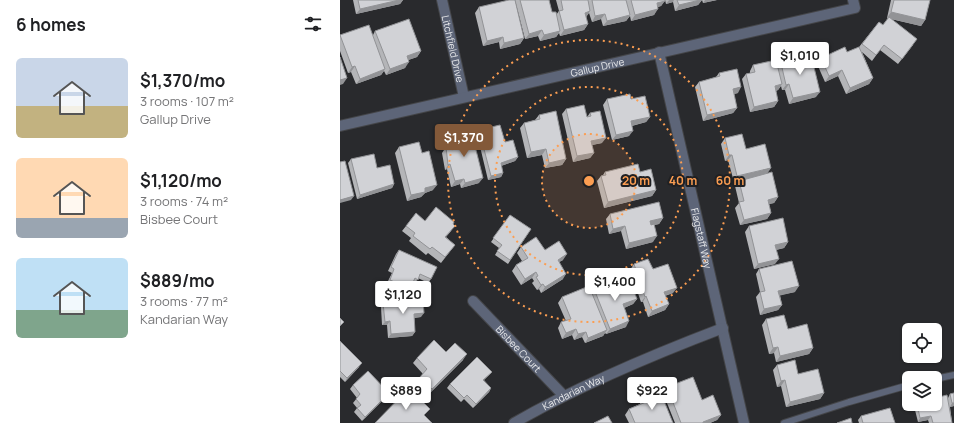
<!DOCTYPE html>
<html lang="en">
<head>
<meta charset="utf-8">
<style>
  :root { --surface:#fff; --page:#f6f6f6; --text:#202124; --muted:#757577; --accent:#835939 }
  body { margin:0; font-family:Manrope,sans-serif; background:var(--page); color:var(--text); height:100vh; display:flex; flex-direction:column; font-size:15px; white-space:nowrap }
  * { box-sizing:border-box; margin:0 }
  p { font-size:13px; color:var(--muted) }
  .icon { flex:none; width:22px; height:22px; fill:none; stroke:currentColor; stroke-width:2; stroke-linecap:round; stroke-linejoin:round }
  .map { position:relative; flex:1; overflow:hidden }
  .sheet { display:flex; flex-direction:column; background:var(--surface); width:340px }
  .sheet>* { flex:none }
  .buttons { position:absolute; left:562px; top:323px; display:grid; gap:8px }
  .buttons a { display:grid; place-items:center; width:40px; height:40px; border-radius:6px; background:var(--surface); box-shadow:0 1px 3px #0004; font-size:20px }
  .price { position:absolute; translate:-50% -34px; padding:0 9px; border-radius:4px; background:#fff; color:#222; font-size:13px; line-height:26px; filter:drop-shadow(0 1px 2px #0008) }
  .price::after { content:''; position:absolute; left:50%; top:24px; width:12px; height:9px; margin-left:-6px; background:inherit; clip-path:polygon(0 0,100% 0,50% 100%) }
  .price.on { background:var(--accent); color:#fff }
  ul { padding:0; list-style:none }
  li { display:flex; align-items:center; gap:12px; height:100px; padding:0 16px }
  li span { display:grid; place-items:center; flex:none; width:112px; height:80px; border-radius:6px; color:#555 }
  li>.icon { margin-inline-start:auto }
  span .icon { width:48px; height:48px; fill:#fffc; stroke-width:1 }
  li b { font-size:17px }
  h2 { display:flex; justify-content:space-between; align-items:center; height:48px; padding:0 16px; font-size:17px }
  main { display:flex; flex:1; min-height:0 }
  .map>svg:first-child { display:block }
</style>
</head>
<body>
<main>
<section class="sheet">
<h2>6 homes<svg class="icon" aria-label="filters" viewBox="0 0 24 24"><path d="M4 7h16M4 17h16"/><circle cx="9" cy="7" r="2"/><circle cx="15" cy="17" r="2"/></svg></h2>
<ul>
<li><span style="background:linear-gradient(#c9d6e8 60%,#c2b280 0)"><svg class="icon" aria-label="home" viewBox="0 0 24 24"><path d="M3 11l9-7 9 7M6 9v11h12V9"/></svg></span><div><b>$1,370/mo</b><p>3 rooms · 107 m²</p><p>Gallup Drive</p></div></li>
<li><span style="background:linear-gradient(#ffd9b3 75%,#9aa5b1 0)"><svg class="icon" aria-label="home" viewBox="0 0 24 24"><path d="M3 11l9-7 9 7M6 9v11h12V9"/></svg></span><div><b>$1,120/mo</b><p>3 rooms · 74 m²</p><p>Bisbee Court</p></div></li>
<li><span style="background:linear-gradient(#bfe0f5 65%,#7fa58c 0)"><svg class="icon" aria-label="home" viewBox="0 0 24 24"><path d="M3 11l9-7 9 7M6 9v11h12V9"/></svg></span><div><b>$889/mo</b><p>3 rooms · 77 m²</p><p>Kandarian Way</p></div></li>
</ul>
</section>
<div class="map">
<svg width="614" height="423" viewBox="0 0 614 423">
  <rect width="100%" height="100%" fill="#292a2d"/>
  <g fill="none" stroke-linecap="round" stroke-linejoin="round">
    <g stroke="#444548" stroke-width="8">
      <path id="lane" d="M 595,379 L 614,375
        M 444,423 L 509,402 L 569,385"/>
    </g>
    <g stroke="#444548" stroke-width="12">
      <g id="street">
        <path id="s1" d="M 102,0 L 124,97"/>
        <path id="s2" d="M 319,52 L 404,423"/>
        <path id="s3" d="M 0,126 L 515,8 L 513,0"/>
        <path id="s4" d="M 133,301 L 224,396"/>
        <path id="s5" d="M 174,423 C 240,385 312,355 383,328"/>
      </g>
    </g>
    <use href="#lane" stroke="#5d6578" stroke-width="6"/>
    <use href="#street" stroke="#5d6578" stroke-width="10"/>
  </g>
  <path fill="#b4b5b8" d="M 13,0 L 63,0 L 60,4 L 16,14 Z
    M 175,0 L 209,0 L 212,12 L 216,15 L 219,11 L 216,0 L 325,0 L 321,6 L 318,7 L 314,15 L 291,21 L 290,16 L 286,21 L 263,26 L 261,19 L 252,22 L 249,13 L 246,17 L 248,24 L 244,30 L 220,36 L 219,33 L 216,37 L 200,41 L 198,36 L 185,39 Z
    M 325,0 L 362,0 L 358,5 L 335,11 L 333,2 L 326,4 Z
    M 362,0 L 377,0 L 363,3 Z
    M 551,0 L 590,0 L 585,20 L 581,26 L 551,19 L 573,45 L 558,64 L 540,50 L 532,61 L 522,52 L 533,78 L 529,84 L 506,94 L 498,76 L 485,82 L 477,64 L 481,58 L 507,52 L 519,47 L 539,22 L 543,25 L 548,18 L 547,18 Z
    M 139,7 L 184,38 L 180,44 L 160,49 L 159,42 L 143,46 L 135,13 Z
    M 35,31 L 81,51 L 77,57 L 68,60 L 65,68 L 46,75 L 44,71 L 41,75 L 16,84 L 11,72 L 8,73 L 0,51 L 0,36 L 33,35 Z
    M 440,59 L 464,61 L 476,97 L 449,104 L 445,90 L 442,90 L 441,86 L 438,90 L 436,91 L 438,101 L 434,107 L 410,112 L 402,79 L 406,74 L 410,73 L 410,71 L 413,65 L 437,63 Z
    M 379,73 L 398,93 L 394,94 L 397,108 L 393,113 L 363,121 L 355,87 L 359,82 L 376,77 Z
    M 267,99 L 291,99 L 310,117 L 306,122 L 292,126 L 289,136 L 272,140 L 263,105 Z
    M 226,109 L 247,117 L 250,113 L 262,143 L 252,145 L 254,153 L 250,158 L 233,162 L 222,114 Z
    M 199,115 L 226,159 L 222,165 L 205,168 L 202,155 L 187,158 L 180,128 L 184,123 L 195,120 Z
    M 139,130 L 165,142 L 178,157 L 175,161 L 161,166 L 163,173 L 161,177 L 148,180 L 137,134 Z
    M 111,135 L 139,183 L 121,188 L 120,184 L 111,187 L 107,169 L 105,170 L 102,153 L 106,147 L 109,147 L 107,141 Z
    M 385,138 L 406,149 L 427,174 L 438,197 L 434,203 L 429,204 L 431,213 L 427,219 L 400,225 L 395,208 L 399,203 L 395,186 L 399,181 L 417,176 L 394,182 L 388,160 L 385,161 L 381,144 Z
    M 59,147 L 82,153 L 93,190 L 85,193 L 81,197 L 67,201 L 55,153 Z
    M 11,159 L 37,168 L 54,184 L 52,188 L 17,199 L 8,163 Z
    M 265,172 L 316,190 L 312,196 L 264,208 L 257,181 L 261,176 L 263,175 Z
    M 270,214 L 323,218 L 319,224 L 314,225 L 313,242 L 286,249 L 281,231 L 269,234 L 266,219 Z
    M 170,215 L 191,229 L 168,264 L 155,255 L 159,248 L 151,242 Z
    M 85,221 L 113,224 L 111,231 L 106,237 L 115,245 L 101,263 L 88,253 L 86,255 L 69,241 L 71,238 L 62,231 L 66,226 Z
    M 409,226 L 448,242 L 444,248 L 436,250 L 435,264 L 414,269 L 405,232 Z
    M 181,247 L 205,250 L 223,260 L 219,262 L 223,279 L 201,293 L 199,289 L 197,290 L 192,283 L 194,281 L 192,278 L 181,285 L 172,271 L 176,265 L 182,261 L 177,253 Z
    M 59,250 L 91,279 L 88,283 L 78,278 L 75,284 L 73,283 L 70,289 L 67,293 L 47,283 L 52,273 L 48,271 L 56,254 Z
    M 294,264 L 313,269 L 333,293 L 325,296 L 329,304 L 325,310 L 308,317 L 303,302 L 301,302 L 290,270 Z
    M 419,269 L 455,292 L 440,295 L 442,305 L 438,310 L 420,315 L 416,297 L 420,292 L 416,274 Z
    M 274,287 L 297,299 L 293,304 L 284,308 L 286,327 L 266,334 L 265,333 L 263,336 L 245,343 L 242,337 L 234,340 L 232,335 L 222,339 L 218,328 L 221,322 L 226,321 L 218,303 L 222,297 L 252,292 L 254,289 Z
    M 43,303 L 81,317 L 74,318 L 75,332 L 72,336 L 48,338 L 47,325 L 42,325 L 41,307 Z
    M 426,319 L 448,329 L 473,348 L 469,354 L 436,362 L 434,353 L 429,354 L 422,325 Z
    M 0,341 L 19,367 L 5,382 L 0,377 Z
    M 106,352 L 123,360 L 88,395 L 76,382 L 83,374 L 73,363 L 77,358 Z
    M 437,365 L 458,374 L 484,393 L 480,399 L 446,407 L 441,386 L 437,387 L 433,370 Z
    M 152,372 L 144,380 L 151,388 L 149,392 L 133,408 L 124,399 L 121,402 L 107,388 L 110,384 Z
    M 13,385 L 49,393 L 46,397 L 22,421 L 14,412 L 17,408 L 13,403 L 17,398 L 10,389 Z
    M 327,387 L 362,400 L 381,415 L 377,420 L 370,423 L 335,423 L 323,393 Z
    M 614,393 L 614,406 L 610,407 L 612,423 L 589,423 L 588,420 L 578,422 L 574,406 L 575,404 L 595,404 L 608,398 L 610,394 Z
    M 304,398 L 333,423 L 289,423 L 285,415 L 289,409 L 300,404 L 300,403 Z
    M 521,416 L 555,423 L 519,423 L 518,420 Z"/>
  <path fill="#929396" d="M 59,0 L 63,0 L 60,4 L 16,14 L 20,9 Z
    M 329,0 L 334,0 L 333,2 L 326,4 Z
    M 360,0 L 362,0 L 358,5 L 335,11 L 339,5 Z
    M 365,0 L 377,0 L 363,3 Z
    M 325,1 L 321,6 L 313,8 L 317,3 Z
    M 318,9 L 314,15 L 291,21 L 295,15 Z
    M 250,11 L 246,17 L 245,13 Z
    M 551,12 L 585,20 L 581,26 L 547,18 Z
    M 265,14 L 261,19 L 252,22 L 255,16 Z
    M 290,15 L 286,21 L 263,26 L 267,21 Z
    M 248,24 L 244,30 L 220,36 L 224,30 Z
    M 202,30 L 198,36 L 185,39 L 189,34 Z
    M 220,31 L 216,37 L 200,41 L 204,35 Z
    M 163,37 L 159,42 L 143,46 L 147,41 Z
    M 184,38 L 180,44 L 160,49 L 164,43 Z
    M 81,51 L 77,57 L 63,62 L 67,56 Z
    M 69,62 L 65,68 L 46,75 L 50,69 Z
    M 15,66 L 11,72 L 8,73 L 12,67 Z
    M 45,69 L 41,75 L 16,84 L 20,79 Z
    M 502,70 L 498,76 L 485,82 L 489,76 Z
    M 7,78 L 3,84 L 0,85 L 0,80 Z
    M 533,78 L 529,84 L 506,94 L 510,88 Z
    M 442,84 L 438,90 L 431,92 L 435,86 Z
    M 449,84 L 445,90 L 442,90 L 446,85 Z
    M 401,87 L 398,93 L 389,95 L 393,89 Z
    M 480,92 L 476,97 L 449,104 L 453,98 Z
    M 438,101 L 434,107 L 410,112 L 414,107 Z
    M 397,108 L 393,113 L 363,121 L 367,115 Z
    M 310,117 L 306,122 L 287,127 L 291,121 Z
    M 293,131 L 289,136 L 272,140 L 276,135 Z
    M 266,138 L 262,143 L 247,146 L 251,141 Z
    M 206,149 L 202,155 L 187,158 L 191,152 Z
    M 254,153 L 250,158 L 233,162 L 237,156 Z
    M 389,155 L 392,155 L 388,160 L 385,161 Z
    M 178,157 L 175,161 L 158,167 L 161,163 Z
    M 226,159 L 222,165 L 205,168 L 209,163 Z
    M 110,164 L 107,169 L 105,170 L 108,165 Z
    M 431,168 L 427,174 L 394,182 L 397,176 Z
    M 163,173 L 161,177 L 148,180 L 151,176 Z
    M 143,178 L 139,183 L 121,188 L 125,183 Z
    M 124,179 L 120,184 L 111,187 L 115,181 Z
    M 54,184 L 52,188 L 17,199 L 20,195 Z
    M 97,185 L 93,190 L 85,193 L 81,197 L 67,201 L 71,195 L 85,188 Z
    M 316,190 L 312,196 L 264,208 L 268,202 Z
    M 14,196 L 11,200 L 0,203 L 0,200 Z
    M 438,197 L 434,203 L 424,205 L 428,200 Z
    M 431,213 L 427,219 L 400,225 L 404,220 Z
    M 323,218 L 319,224 L 306,227 L 310,221 Z
    M 285,226 L 281,231 L 269,234 L 273,229 Z
    M 317,236 L 313,242 L 286,249 L 289,243 Z
    M 448,242 L 444,248 L 431,251 L 435,245 Z
    M 227,254 L 223,260 L 214,265 L 218,260 Z
    M 439,259 L 435,264 L 414,269 L 418,264 Z
    M 196,272 L 192,278 L 181,285 L 185,279 Z
    M 226,274 L 223,279 L 201,293 L 205,287 Z
    M 203,284 L 199,289 L 197,290 L 201,285 Z
    M 459,286 L 455,292 L 434,297 L 438,291 Z
    M 337,288 L 333,293 L 320,297 L 324,292 Z
    M 306,296 L 303,302 L 301,302 L 305,297 Z
    M 297,299 L 293,304 L 279,310 L 283,304 Z
    M 329,304 L 325,310 L 308,317 L 312,311 Z
    M 442,305 L 438,310 L 420,315 L 424,309 Z
    M 84,313 L 81,317 L 71,318 L 74,314 Z
    M 50,321 L 47,325 L 42,325 L 45,322 Z
    M 289,321 L 286,327 L 266,334 L 270,329 Z
    M 236,329 L 232,335 L 222,339 L 226,333 Z
    M 267,330 L 263,336 L 245,343 L 248,338 Z
    M 75,332 L 72,336 L 48,338 L 51,334 Z
    M 246,332 L 242,337 L 234,340 L 238,334 Z
    M 438,347 L 434,353 L 429,354 L 433,348 Z
    M 473,348 L 469,354 L 436,362 L 440,356 Z
    M 127,354 L 123,360 L 88,395 L 92,389 Z
    M 22,363 L 19,367 L 5,382 L 7,378 Z
    M 445,380 L 441,386 L 437,387 L 441,381 Z
    M 151,388 L 149,392 L 133,408 L 136,404 Z
    M 49,393 L 46,397 L 22,421 L 25,417 Z
    M 484,393 L 480,399 L 446,407 L 450,402 Z
    M 612,403 L 614,403 L 614,406 L 610,407 Z
    M 381,415 L 377,420 L 370,423 L 362,423 L 363,422 Z
    M 591,416 L 588,420 L 578,422 L 580,418 Z"/>
  <path fill="#d1d2d6" stroke="#929396" d="M 18,0 L 59,0 L 20,9 Z
    M 169,0 L 175,0 L 184,38 L 164,43 L 163,37 L 147,41 L 139,7 Z
    M 180,0 L 209,0 L 212,12 L 216,12 L 220,31 L 204,35 L 202,30 L 189,34 Z
    M 221,0 L 248,0 L 250,11 L 245,13 L 248,24 L 224,30 L 219,11 L 223,10 Z
    M 252,0 L 286,0 L 290,15 L 267,21 L 265,14 L 255,16 Z
    M 291,0 L 325,0 L 325,1 L 317,3 L 318,9 L 295,15 Z
    M 337,0 L 360,0 L 339,5 Z
    M 554,0 L 590,0 L 585,20 L 551,12 Z
    M 549,17 L 577,39 L 562,59 L 544,45 L 536,55 L 522,44 L 539,22 L 543,25 Z
    M 69,19 L 81,51 L 67,56 L 69,62 L 50,69 L 35,31 Z
    M 29,25 L 45,69 L 20,79 L 15,66 L 12,67 L 0,35 Z
    M 505,47 L 507,52 L 519,47 L 533,78 L 510,88 L 502,70 L 489,76 L 481,58 Z
    M 462,53 L 464,61 L 472,59 L 480,92 L 453,98 L 449,84 L 446,85 L 440,59 Z
    M 0,57 L 7,78 L 0,80 Z
    M 436,60 L 442,84 L 435,86 L 438,101 L 414,107 L 406,74 L 415,72 L 413,65 Z
    M 397,69 L 401,87 L 393,89 L 397,108 L 367,115 L 359,82 L 380,76 L 379,73 Z
    M 290,94 L 291,99 L 305,96 L 310,117 L 291,121 L 293,131 L 276,135 L 267,99 Z
    M 244,105 L 247,117 L 251,116 L 250,113 L 260,111 L 266,138 L 251,141 L 254,153 L 237,156 L 226,109 Z
    M 216,111 L 226,159 L 209,163 L 206,149 L 191,152 L 184,123 L 200,119 L 199,115 Z
    M 160,125 L 165,142 L 173,140 L 178,157 L 161,163 L 163,173 L 151,176 L 139,130 Z
    M 131,130 L 143,178 L 125,183 L 124,179 L 115,181 L 110,164 L 108,165 L 106,147 L 114,145 L 111,135 Z
    M 402,134 L 406,149 L 425,144 L 431,168 L 397,176 L 392,155 L 389,155 L 385,138 Z
    M 79,142 L 82,153 L 89,151 L 97,185 L 85,188 L 85,192 L 71,195 L 59,147 Z
    M 34,154 L 37,168 L 50,165 L 54,184 L 20,195 L 11,159 Z
    M 5,161 L 14,196 L 0,200 L 0,162 Z
    M 298,164 L 300,172 L 311,169 L 316,190 L 268,202 L 261,176 L 266,175 L 265,172 Z
    M 432,172 L 438,197 L 428,200 L 431,213 L 404,220 L 399,202 L 404,201 L 399,181 Z
    M 319,202 L 323,218 L 310,221 L 311,225 L 314,224 L 317,236 L 289,243 L 285,226 L 273,229 L 270,214 Z
    M 96,207 L 114,222 L 113,224 L 115,226 L 105,237 L 115,245 L 105,257 L 92,247 L 90,249 L 73,236 L 75,233 L 66,226 L 76,213 L 85,221 Z
    M 170,215 L 191,229 L 170,260 L 157,251 L 162,245 L 153,238 Z
    M 443,218 L 448,242 L 435,245 L 439,259 L 418,264 L 409,226 Z
    M 196,237 L 205,250 L 219,241 L 227,254 L 218,260 L 226,274 L 205,287 L 203,284 L 201,285 L 196,277 L 198,276 L 196,272 L 185,279 L 176,265 L 188,258 L 181,247 Z
    M 59,250 L 97,267 L 91,279 L 80,274 L 78,280 L 75,278 L 70,289 L 50,280 L 54,269 L 51,267 Z
    M 308,259 L 313,269 L 328,264 L 337,288 L 324,292 L 329,304 L 312,311 L 306,296 L 305,297 L 294,264 Z
    M 452,261 L 459,286 L 438,291 L 442,305 L 424,309 L 420,292 L 425,291 L 419,269 Z
    M 290,281 L 297,299 L 283,304 L 289,321 L 270,329 L 254,289 L 271,282 L 274,287 Z
    M 249,286 L 267,330 L 248,338 L 246,332 L 238,334 L 236,329 L 226,333 L 221,322 L 231,319 L 222,297 Z
    M 83,300 L 84,313 L 74,314 L 75,332 L 51,334 L 50,321 L 45,322 L 43,303 Z
    M 444,315 L 448,329 L 467,324 L 473,348 L 440,356 L 438,347 L 433,348 L 426,319 Z
    M 0,318 L 4,322 L 0,326 Z
    M 94,340 L 106,352 L 115,343 L 127,354 L 92,389 L 80,377 L 87,369 L 77,358 Z
    M 0,341 L 22,363 L 7,378 L 0,371 Z
    M 137,357 L 152,372 L 143,380 L 151,388 L 136,404 L 127,395 L 124,398 L 110,384 Z
    M 455,360 L 458,374 L 478,369 L 484,393 L 450,402 L 445,380 L 441,381 L 437,365 Z
    M 28,371 L 49,393 L 25,417 L 17,408 L 21,405 L 16,399 L 20,394 L 13,385 Z
    M 353,377 L 362,400 L 373,395 L 381,415 L 363,422 L 363,423 L 341,423 L 327,387 Z
    M 69,388 L 90,409 L 84,415 L 92,423 L 35,423 Z
    M 320,391 L 333,423 L 295,423 L 289,409 L 306,402 L 304,398 Z
    M 614,393 L 614,403 L 612,403 L 610,394 Z
    M 607,395 L 612,423 L 593,423 L 591,416 L 580,418 L 577,404 L 595,404 L 595,398 Z
    M 550,408 L 555,423 L 523,423 L 521,416 Z
    M 268,416 L 272,423 L 254,423 Z
    M 511,418 L 512,423 L 497,423 Z"/>
  <circle cx="249" cy="181" r="47" fill="#fc9e52" fill-opacity=".12"/>
  <g fill="none" stroke="#fc9e52" stroke-width="2" stroke-dasharray="2 4">
    <circle cx="249" cy="181" r="47"/>
    <circle cx="249" cy="181" r="94"/>
    <circle cx="249" cy="181" r="141"/>
  </g>
  <g text-anchor="middle" dominant-baseline="central" stroke-width="4" stroke-linejoin="round" paint-order="stroke">
    <g font-size="10" fill="#e9eaec" stroke="#1f2023">
      <text stroke="none"><textPath href="#s1" startOffset="50">Litchfield Drive</textPath></text>
      <text stroke="none"><textPath href="#s3" startOffset="264">Gallup Drive</textPath></text>
      <text stroke="none"><textPath href="#s2" startOffset="191">Flagstaff Way</textPath></text>
      <text stroke="none"><textPath href="#s4" startOffset="66">Bisbee Court</textPath></text>
      <text stroke="none"><textPath href="#s5" startOffset="67">Kandarian Way</textPath></text>
    </g>
  </g>
  <circle cx="249" cy="181" r="6" fill="#fc9e52" stroke="#1f2023" stroke-width="2"/>
  <g font-size="12" text-anchor="middle" font-weight="bold" fill="#fc9e52" stroke="#1f2023" stroke-width="4" stroke-linejoin="round" paint-order="stroke">
    <text x="296" y="185">20 m</text>
    <text x="343" y="185">40 m</text>
    <text x="390" y="185">60 m</text>
  </g>
</svg>
<div class="buttons">
<a><svg class="icon" aria-label="locate" viewBox="0 0 24 24"><circle cx="12" cy="12" r="6"/><path d="M12 2v4M12 18v4M2 12h4M18 12h4"/></svg></a>
<a><svg class="icon" aria-label="layers" viewBox="0 0 24 24"><path d="M12 4l9 5-9 5-9-5zM3 14l9 5 9-5"/></svg></a>
</div>
<b class="price" style="left:460px;top:76px">$1,010</b>
<b class="price on" style="left:124px;top:158px">$1,370</b>
<b class="price" style="left:275px;top:302px">$1,400</b>
<b class="price" style="left:63px;top:315px">$1,120</b>
<b class="price" style="left:66px;top:411px">$889</b>
<b class="price" style="left:312px;top:411px">$922</b>
</div>
</main>
</body>
</html>
